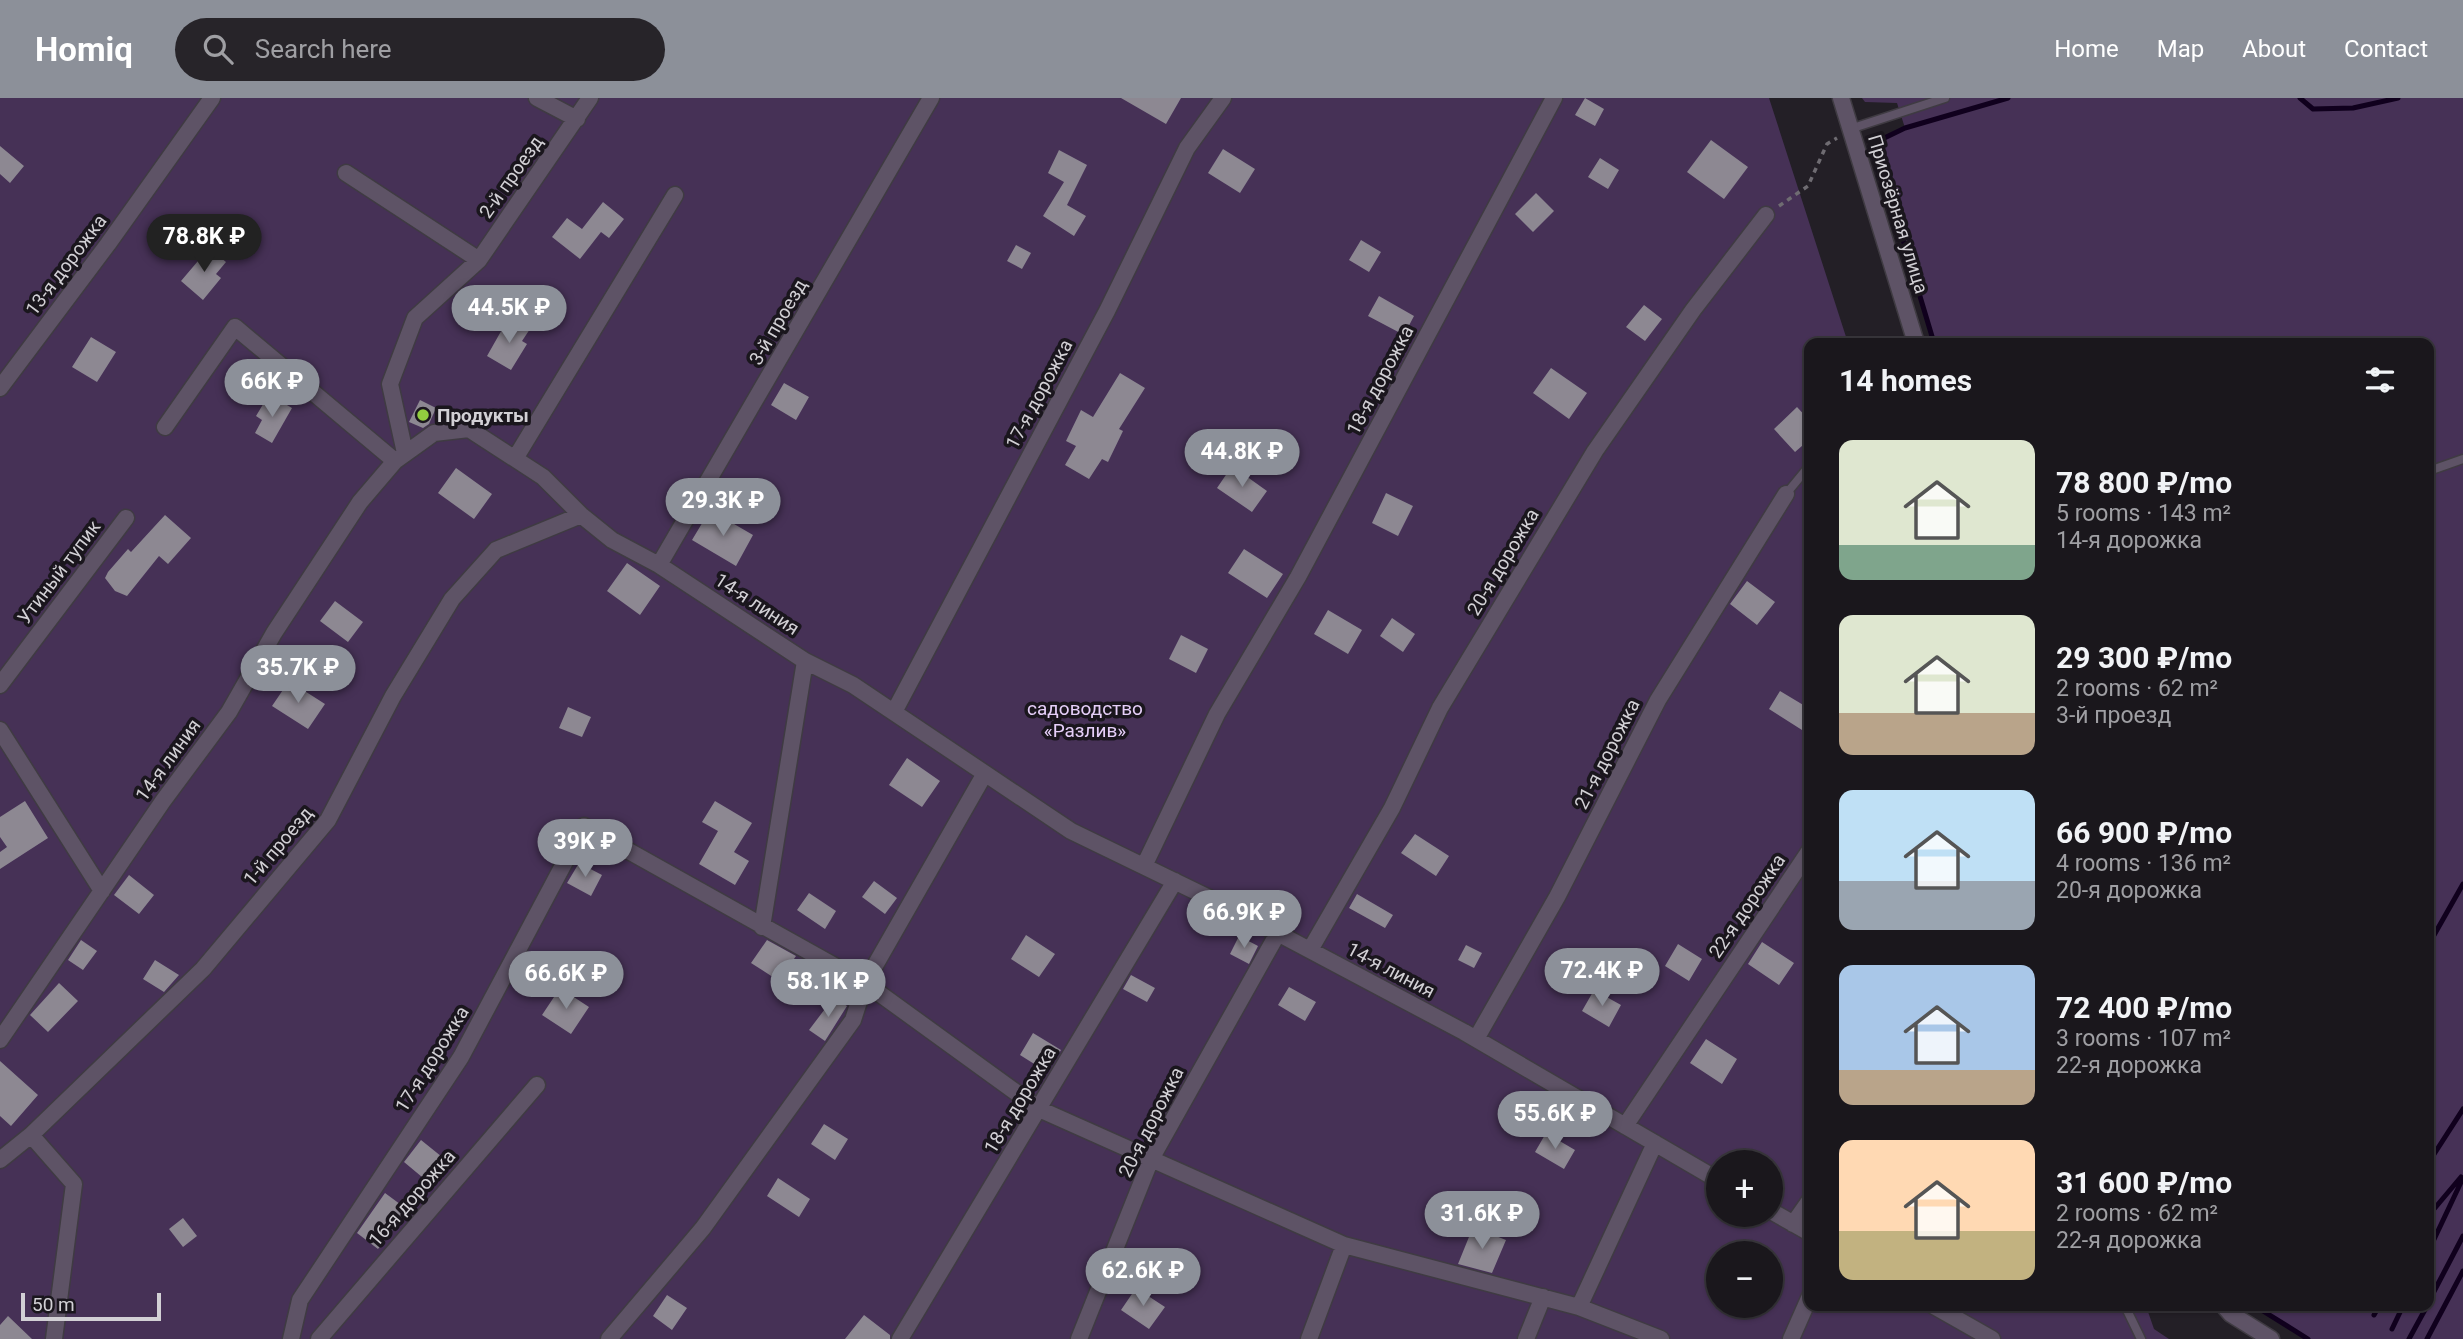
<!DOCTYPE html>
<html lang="en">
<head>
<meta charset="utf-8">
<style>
  :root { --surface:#1a171c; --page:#272429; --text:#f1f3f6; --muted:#9f9fa3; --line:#38363b; --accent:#8c9099 }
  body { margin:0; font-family:Roboto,sans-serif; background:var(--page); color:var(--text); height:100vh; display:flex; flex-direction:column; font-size:26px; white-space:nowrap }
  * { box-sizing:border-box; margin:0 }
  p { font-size:23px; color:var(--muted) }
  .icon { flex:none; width:38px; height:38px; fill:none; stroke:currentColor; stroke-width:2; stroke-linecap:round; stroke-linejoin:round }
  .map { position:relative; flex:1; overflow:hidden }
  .panel { position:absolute; left:1804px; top:240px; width:630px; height:973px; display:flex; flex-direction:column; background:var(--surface); border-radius:14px; box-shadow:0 2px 5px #0004,0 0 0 2px var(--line) }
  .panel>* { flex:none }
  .tools { position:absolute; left:1706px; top:1052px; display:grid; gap:14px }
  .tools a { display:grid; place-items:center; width:77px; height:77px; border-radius:50%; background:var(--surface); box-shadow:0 2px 5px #0004,0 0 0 2px var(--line); font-size:35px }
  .scale { position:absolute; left:21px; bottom:18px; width:140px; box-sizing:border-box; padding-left:7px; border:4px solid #d2d0d5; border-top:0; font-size:19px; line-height:24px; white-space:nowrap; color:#d2d0d5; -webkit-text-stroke:5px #1a161d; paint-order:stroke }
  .price { position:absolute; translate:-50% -60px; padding:0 16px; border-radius:24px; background:var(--accent); color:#fff; font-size:23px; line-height:46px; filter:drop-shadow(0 2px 4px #0008) }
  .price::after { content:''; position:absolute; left:50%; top:42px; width:21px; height:16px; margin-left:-10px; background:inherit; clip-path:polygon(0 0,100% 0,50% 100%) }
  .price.current { background:#222; color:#fff }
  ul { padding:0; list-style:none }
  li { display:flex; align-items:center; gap:21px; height:175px; padding:0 35px }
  li span { display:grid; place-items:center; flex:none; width:196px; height:140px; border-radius:14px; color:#555 }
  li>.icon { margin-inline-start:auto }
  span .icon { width:84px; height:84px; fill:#fffc; stroke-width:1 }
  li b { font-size:30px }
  h2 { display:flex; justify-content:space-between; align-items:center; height:84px; padding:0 35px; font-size:30px }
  header { display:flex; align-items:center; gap:42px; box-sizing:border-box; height:98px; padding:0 35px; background:var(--accent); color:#fff }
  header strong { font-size:33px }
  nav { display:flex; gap:38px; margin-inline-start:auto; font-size:24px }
  .search { width:490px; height:63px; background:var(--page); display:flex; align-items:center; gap:18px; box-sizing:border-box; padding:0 24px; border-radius:38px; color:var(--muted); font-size:26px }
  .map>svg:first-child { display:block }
</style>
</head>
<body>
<header>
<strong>Homiq</strong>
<div class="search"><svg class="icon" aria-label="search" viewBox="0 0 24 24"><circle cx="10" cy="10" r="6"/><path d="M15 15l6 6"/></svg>Search here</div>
<nav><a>Home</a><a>Map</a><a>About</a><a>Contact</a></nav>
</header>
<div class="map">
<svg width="2463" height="1241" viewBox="0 0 2463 1241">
  <rect width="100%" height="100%" fill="#231f26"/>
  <path fill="#463156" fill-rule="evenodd" d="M 0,0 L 1769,0 L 1848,245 L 1810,245 L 1810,1208 L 2146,1208 L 2154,1231 L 2169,1241 L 0,1241 ZM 1718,1064 L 1771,1064 L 1771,1116 L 1718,1116 ZM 1718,1155 L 1771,1155 L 1771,1208 L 1718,1208 Z
    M 1862,0 L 2463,0 L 2463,1241 L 2308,1241 L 2255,1208 L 2429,1208 L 2429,245 L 1934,245 L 1874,45 L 1905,30 L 1897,5 L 1865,4 Z"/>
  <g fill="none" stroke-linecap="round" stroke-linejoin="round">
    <path stroke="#10001d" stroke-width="5" d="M 2300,0 L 2313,11 L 2353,10 L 2398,0
      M 1934,245 L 1874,45 L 1905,30 L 2008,0
      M 2429,846 L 2463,786
      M 2429,1064 L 2463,1011
      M 2429,1117 L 2461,1079
      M 2429,1152 L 2463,1080
      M 2429,1203 L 2463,1138
      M 2255,1208 L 2308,1241
      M 2374,1217 L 2379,1208
      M 2392,1231 L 2403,1208
      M 2409,1241 L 2427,1208
      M 2427,1241 L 2463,1173"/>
  </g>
  <path fill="#8d8892" d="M 1121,0 L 1181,0 L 1166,26 Z
    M 1585,0 L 1604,11 L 1595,28 L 1575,17 Z
    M 1711,42 L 1748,69 L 1724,101 L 1687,74 Z
    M 0,48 L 24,68 L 10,85 L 0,76 Z
    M 1223,51 L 1255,71 L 1240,95 L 1208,75 Z
    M 1059,52 L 1087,67 L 1067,107 L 1086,118 L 1074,138 L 1043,118 L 1064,84 L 1048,75 Z
    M 1600,60 L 1619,72 L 1608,91 L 1588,79 Z
    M 1536,95 L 1554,113 L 1533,134 L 1515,116 Z
    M 603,104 L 624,121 L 609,140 L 601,134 L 580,161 L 552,139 L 567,120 L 582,131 Z
    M 1361,142 L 1381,154 L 1369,174 L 1349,162 Z
    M 1016,147 L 1031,155 L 1022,171 L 1007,163 Z
    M 209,150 L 226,164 L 216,176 L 221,180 L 203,202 L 181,183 Z
    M 1379,198 L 1414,218 L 1404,237 L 1368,218 Z
    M 1644,207 L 1662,221 L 1645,243 L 1626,229 Z
    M 514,222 L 530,231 L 522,243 L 527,246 L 511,272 L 487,258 L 504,228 L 508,231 Z
    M 91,239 L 116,254 L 97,284 L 72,269 Z
    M 1551,270 L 1587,295 L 1569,321 L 1533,295 Z
    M 1120,275 L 1145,290 L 1119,331 L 1123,333 L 1108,364 L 1102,361 L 1089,381 L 1065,367 L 1076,348 L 1066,343 L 1081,312 L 1093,319 Z
    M 784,285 L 809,299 L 796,322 L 771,307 Z
    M 275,300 L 292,310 L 272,345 L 255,335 L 262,322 L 256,318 L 265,303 L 271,307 Z
    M 420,302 L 436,310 L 429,326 L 423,330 L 409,324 Z
    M 1797,309 L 1810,323 L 1810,341 L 1795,354 L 1774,331 Z
    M 1232,368 L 1267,393 L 1252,414 L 1217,390 Z
    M 456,370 L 492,396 L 474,421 L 438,395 Z
    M 1386,395 L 1413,408 L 1398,438 L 1372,425 Z
    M 710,412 L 753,437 L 736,468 L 692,442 Z
    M 165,417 L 191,440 L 168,466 L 159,458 L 127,498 L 115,493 L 105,480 L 108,474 L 128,451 L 131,454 Z
    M 1244,451 L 1283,476 L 1267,500 L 1228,475 Z
    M 627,465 L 660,488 L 640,517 L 607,493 Z
    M 1747,483 L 1775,504 L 1757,527 L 1730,506 Z
    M 335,503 L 363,524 L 348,544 L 320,523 Z
    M 1328,512 L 1362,532 L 1348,556 L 1314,536 Z
    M 1392,520 L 1415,536 L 1403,554 L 1380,538 Z
    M 1181,537 L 1208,551 L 1196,575 L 1169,561 Z
    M 289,583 L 325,606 L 308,631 L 272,608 Z
    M 1780,593 L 1810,611 L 1810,620 L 1802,632 L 1769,611 Z
    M 568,609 L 591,619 L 582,639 L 559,630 Z
    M 907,660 L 940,683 L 922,709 L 889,687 Z
    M 25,703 L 48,740 L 0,771 L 0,754 L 7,749 L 0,739 L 0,719 Z
    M 715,703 L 752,725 L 734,754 L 749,763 L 735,787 L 699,766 L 718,733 L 702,724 Z
    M 1415,736 L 1449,758 L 1436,778 L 1401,755 Z
    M 579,765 L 602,777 L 591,798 L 567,785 Z
    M 129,777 L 154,797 L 139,816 L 114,797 Z
    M 874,783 L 897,800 L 885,816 L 862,799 Z
    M 809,795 L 836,813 L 825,831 L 797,812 Z
    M 1357,796 L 1393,817 L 1385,830 L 1349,810 Z
    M 1026,837 L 1055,856 L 1039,879 L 1011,861 Z
    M 1239,838 L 1258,848 L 1249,866 L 1230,856 Z
    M 81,842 L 97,853 L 83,872 L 68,862 Z
    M 767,842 L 796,858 L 779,883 L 751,865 Z
    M 1762,844 L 1794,865 L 1779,887 L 1748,866 Z
    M 1678,846 L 1702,861 L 1689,883 L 1665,868 Z
    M 1466,847 L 1482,855 L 1474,870 L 1458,862 Z
    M 155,862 L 179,877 L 164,894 L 143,881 Z
    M 1131,877 L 1155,890 L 1147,904 L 1123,891 Z
    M 59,885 L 78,903 L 48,934 L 30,917 Z
    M 1289,889 L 1316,904 L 1305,923 L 1278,907 Z
    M 560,890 L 589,909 L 571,936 L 542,917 Z
    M 1594,892 L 1621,907 L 1609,929 L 1582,913 Z
    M 834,899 L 847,908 L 825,943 L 809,932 Z
    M 1033,935 L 1061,952 L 1047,974 L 1020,957 Z
    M 1706,941 L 1737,961 L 1722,986 L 1690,965 Z
    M 0,963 L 38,997 L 11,1028 L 0,1018 Z
    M 824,1026 L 848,1041 L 835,1062 L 811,1046 Z
    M 1546,1035 L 1575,1052 L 1564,1071 L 1535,1054 Z
    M 421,1042 L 452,1067 L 434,1089 L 404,1064 Z
    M 778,1080 L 810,1101 L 799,1119 L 767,1098 Z
    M 385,1095 L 408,1112 L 378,1151 L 357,1135 Z
    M 183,1120 L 197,1138 L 183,1149 L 169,1131 Z
    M 1473,1129 L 1506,1142 L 1492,1175 L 1458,1166 Z
    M 1136,1190 L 1165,1209 L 1149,1231 L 1121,1212 Z
    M 667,1197 L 687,1210 L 672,1232 L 653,1218 Z
    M 864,1217 L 890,1237 L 890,1241 L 845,1241 Z
    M 8,1218 L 32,1241 L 0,1241 L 0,1227 Z"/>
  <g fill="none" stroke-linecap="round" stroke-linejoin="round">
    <g stroke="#3f3b42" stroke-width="11">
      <path id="lane" d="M 1850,31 L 1945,0
        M 2429,373 L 2463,361
        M 1786,396 L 1810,367
        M 2125,1208 L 2141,1241"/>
    </g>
    <g stroke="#3f3b42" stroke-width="19">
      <path id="street" d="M 537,0 L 577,21
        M 1841,0 L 1916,245
        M 346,75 L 479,162
        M 0,290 L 108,146 L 212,0
        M 165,329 L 235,229 L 395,363
        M 405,355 L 390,286 L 415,220 L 479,162 L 590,0
        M 516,359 L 675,97
        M 659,467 L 931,0
        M 0,587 L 126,420
        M 894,614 L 1107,213 L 1187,50 L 1223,0
        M 0,632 L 102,793
        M 1144,768 L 1217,616 L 1298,479 L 1554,0
        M 762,829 L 805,563
        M 1310,852 L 1392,710 L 1440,610 L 1595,353 L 1693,212 L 1766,117
        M 1476,941 L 1557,799 L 1658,602 L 1786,396
        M 0,942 L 163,703 L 229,614 L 274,535 L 360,404 L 395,363 L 434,335 L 469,331 L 543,379 L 581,417 L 612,442 L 659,467 L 805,563 L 853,587 L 1071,733 L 1238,814 L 1464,934 L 1718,1082
        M 1625,1028 L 1810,752
        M 31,1037 L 74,1086 L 54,1241
        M 0,1062 L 31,1037 L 203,871 L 328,722 L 393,598 L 452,501 L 496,452 L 581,417
        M 1771,1113 L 1810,1135
        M 1793,1126 L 1810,1102
        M 1934,1208 L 1992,1241
        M 2224,1208 L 2231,1216 L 2271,1241
        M 1579,1209 L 1655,1045
        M 291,1241 L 300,1202 L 461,959 L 584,728 L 865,885 L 1039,1011 L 1344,1147 L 1579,1209 L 1661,1241
        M 319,1241 L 537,987
        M 609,1241 L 703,1130 L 853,922 L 865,885 L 984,677
        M 900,1241 L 1175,783
        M 1079,1241 L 1151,1061 L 1278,835
        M 1309,1241 L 1344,1147
        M 1526,1241 L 1543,1199
        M 1791,1241 L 1810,1198"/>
    </g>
    <path stroke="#6f6c72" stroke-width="3.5" stroke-dasharray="5 5" stroke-linecap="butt" d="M 1779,108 L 1808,88 L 1827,46 L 1837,40"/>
    <use href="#lane" stroke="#5e5366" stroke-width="8"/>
    <use href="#street" stroke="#5e5366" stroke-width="16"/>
  </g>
  <circle fill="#92cd3f" stroke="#1a161d" stroke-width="2.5" cx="423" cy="317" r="7"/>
  <g text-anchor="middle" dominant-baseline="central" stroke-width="7" stroke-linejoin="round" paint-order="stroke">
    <g font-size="19" fill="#d2d0d5" stroke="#1a161d">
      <text transform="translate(511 79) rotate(-55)">2-й проезд</text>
      <text transform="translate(1898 116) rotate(73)">Приозёрная улица</text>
      <text transform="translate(66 167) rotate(-53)">13-я дорожка</text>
      <text transform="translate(778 224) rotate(-60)">3-й проезд</text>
      <text transform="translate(1380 282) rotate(-62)">18-я дорожка</text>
      <text transform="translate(1039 296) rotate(-62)">17-я дорожка</text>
      <text transform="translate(1503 464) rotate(-59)">20-я дорожка</text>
      <text transform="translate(59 474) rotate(-53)">Утиный тупик</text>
      <text transform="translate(757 506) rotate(33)">14-я линия</text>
      <text transform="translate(1607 656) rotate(-63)">21-я дорожка</text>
      <text transform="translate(168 662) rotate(-54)">14-я линия</text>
      <text transform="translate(278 748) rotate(-50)">1-й проезд</text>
      <text transform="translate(1747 808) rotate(-56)">22-я дорожка</text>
      <text transform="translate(1391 872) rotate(28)">14-я линия</text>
      <text transform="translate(432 961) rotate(-58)">17-я дорожка</text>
      <text transform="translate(1020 1002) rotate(-59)">18-я дорожка</text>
      <text transform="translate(1151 1024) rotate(-63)">20-я дорожка</text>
      <text transform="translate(412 1100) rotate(-49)">16-я дорожка</text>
    </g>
    <g font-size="19" font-weight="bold" fill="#d2d0d5" stroke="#1a161d" text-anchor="start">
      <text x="437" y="317">Продукты</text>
    </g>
    <g font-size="19" fill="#e6cff9" stroke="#1a161d">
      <text x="1085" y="610">садоводство<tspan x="1085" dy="22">«Разлив»</tspan></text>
    </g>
  </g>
</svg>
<div class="tools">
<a>+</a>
<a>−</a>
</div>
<div class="scale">50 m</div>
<b class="price current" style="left:204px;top:176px">78.8K ₽</b>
<b class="price" style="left:509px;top:247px">44.5K ₽</b>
<b class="price" style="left:272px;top:321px">66K ₽</b>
<b class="price" style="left:1242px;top:391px">44.8K ₽</b>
<b class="price" style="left:723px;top:440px">29.3K ₽</b>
<b class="price" style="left:298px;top:607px">35.7K ₽</b>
<b class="price" style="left:585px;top:781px">39K ₽</b>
<b class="price" style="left:1244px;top:852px">66.9K ₽</b>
<b class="price" style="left:1602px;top:910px">72.4K ₽</b>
<b class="price" style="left:566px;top:913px">66.6K ₽</b>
<b class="price" style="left:828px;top:921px">58.1K ₽</b>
<b class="price" style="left:1555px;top:1053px">55.6K ₽</b>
<b class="price" style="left:1482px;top:1153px">31.6K ₽</b>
<b class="price" style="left:1143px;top:1210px">62.6K ₽</b>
<section class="panel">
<h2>14 homes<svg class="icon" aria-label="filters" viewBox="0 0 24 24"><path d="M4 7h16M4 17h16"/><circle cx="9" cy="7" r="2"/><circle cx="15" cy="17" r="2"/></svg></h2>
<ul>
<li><span style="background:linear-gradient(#dfe7d0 75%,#7fa58c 0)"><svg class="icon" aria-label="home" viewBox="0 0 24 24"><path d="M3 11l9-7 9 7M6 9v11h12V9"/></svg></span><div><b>78 800 ₽/mo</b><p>5 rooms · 143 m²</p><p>14-я дорожка</p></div></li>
<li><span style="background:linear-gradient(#dfe7d0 70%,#b9a48a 0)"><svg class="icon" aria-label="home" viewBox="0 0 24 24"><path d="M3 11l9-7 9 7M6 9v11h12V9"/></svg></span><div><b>29 300 ₽/mo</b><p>2 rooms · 62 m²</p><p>3-й проезд</p></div></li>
<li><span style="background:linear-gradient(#bfe0f5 65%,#9aa5b1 0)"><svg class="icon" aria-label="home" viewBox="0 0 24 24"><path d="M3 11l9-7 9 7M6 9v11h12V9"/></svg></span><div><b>66 900 ₽/mo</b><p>4 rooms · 136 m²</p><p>20-я дорожка</p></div></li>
<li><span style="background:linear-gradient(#a9c7e8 75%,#b9a48a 0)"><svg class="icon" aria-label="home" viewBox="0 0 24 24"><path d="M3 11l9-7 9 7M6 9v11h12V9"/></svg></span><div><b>72 400 ₽/mo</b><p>3 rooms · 107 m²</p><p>22-я дорожка</p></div></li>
<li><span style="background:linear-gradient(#ffd9b3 65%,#c2b280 0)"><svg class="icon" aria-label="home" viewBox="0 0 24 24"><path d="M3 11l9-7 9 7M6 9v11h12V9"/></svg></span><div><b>31 600 ₽/mo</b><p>2 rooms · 62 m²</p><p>22-я дорожка</p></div></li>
</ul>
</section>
</div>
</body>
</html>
